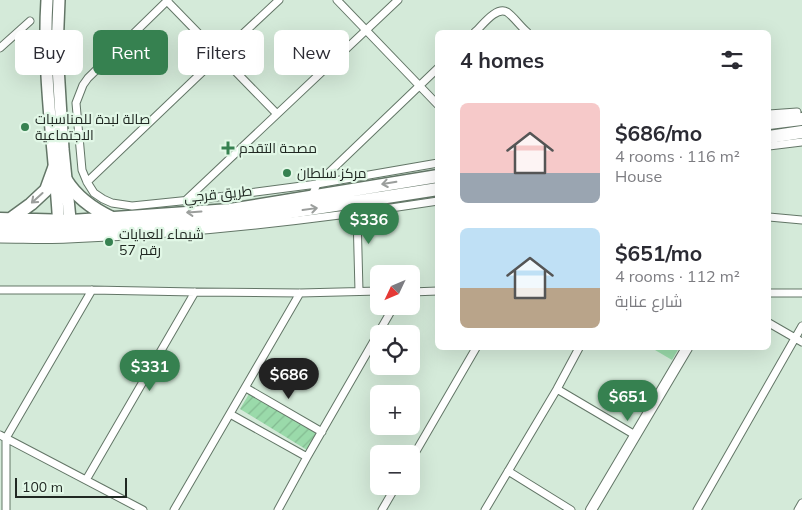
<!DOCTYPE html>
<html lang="en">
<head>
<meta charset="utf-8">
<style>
  :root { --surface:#fff; --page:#f2f2f3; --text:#2b2b33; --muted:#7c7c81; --accent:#368150 }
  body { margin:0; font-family:Mulish,Cairo,sans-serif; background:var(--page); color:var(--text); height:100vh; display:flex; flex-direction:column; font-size:19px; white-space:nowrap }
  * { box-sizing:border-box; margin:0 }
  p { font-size:16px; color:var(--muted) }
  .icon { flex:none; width:28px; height:28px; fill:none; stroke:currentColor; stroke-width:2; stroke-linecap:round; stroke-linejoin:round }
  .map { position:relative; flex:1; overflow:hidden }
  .panel { position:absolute; left:435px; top:30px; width:336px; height:320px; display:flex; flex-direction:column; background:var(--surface); border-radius:8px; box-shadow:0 5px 20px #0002 }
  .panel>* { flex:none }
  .top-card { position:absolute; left:15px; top:30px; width:345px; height:45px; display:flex; gap:10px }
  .needle { width:32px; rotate:226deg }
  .buttons { position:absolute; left:370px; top:265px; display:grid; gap:10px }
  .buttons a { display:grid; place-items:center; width:50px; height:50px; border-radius:8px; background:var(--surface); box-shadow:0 5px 20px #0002; font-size:25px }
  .scale { position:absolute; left:15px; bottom:12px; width:112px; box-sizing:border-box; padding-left:5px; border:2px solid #202822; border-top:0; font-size:14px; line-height:18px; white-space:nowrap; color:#202822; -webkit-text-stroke:4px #e1f7e6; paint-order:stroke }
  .price { position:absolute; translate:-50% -42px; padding:0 11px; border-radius:18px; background:var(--accent); color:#fff; font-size:16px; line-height:32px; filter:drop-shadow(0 1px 2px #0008) }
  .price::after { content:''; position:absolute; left:50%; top:30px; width:15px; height:11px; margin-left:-8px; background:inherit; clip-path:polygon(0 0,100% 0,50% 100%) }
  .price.current { background:#222; color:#fff }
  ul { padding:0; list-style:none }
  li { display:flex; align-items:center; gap:15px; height:125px; padding:0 25px }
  li span { display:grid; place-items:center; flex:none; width:140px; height:100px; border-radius:8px; color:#555 }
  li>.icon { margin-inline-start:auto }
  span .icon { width:60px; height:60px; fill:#fffc; stroke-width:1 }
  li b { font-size:21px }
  h2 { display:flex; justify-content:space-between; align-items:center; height:60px; padding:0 25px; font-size:21px }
  .pill { padding:0 18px; border-radius:8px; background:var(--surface); box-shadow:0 5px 20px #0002; font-size:18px; line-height:45px }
  .pill.current { background:var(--accent); color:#fff }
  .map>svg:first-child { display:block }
</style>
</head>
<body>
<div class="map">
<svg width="802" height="510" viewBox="0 0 802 510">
  <defs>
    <pattern id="garden-furrows" width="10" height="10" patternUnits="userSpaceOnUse" patternTransform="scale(1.25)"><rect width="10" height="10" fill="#9adaaa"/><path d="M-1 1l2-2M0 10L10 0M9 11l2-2" fill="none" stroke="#84bb92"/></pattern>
  </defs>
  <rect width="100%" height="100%" fill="#d4ead9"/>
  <path fill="#9adaaa" d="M 656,348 L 679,348 L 672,360 L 655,350 Z"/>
  <path fill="url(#garden-furrows)" d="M 249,394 L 317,434 L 307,450 L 240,409 Z"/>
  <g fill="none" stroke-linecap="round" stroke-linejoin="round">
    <g stroke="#637667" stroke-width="9">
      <path id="street" d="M 168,0 L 88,78 L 83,85 L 76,103 L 82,170 L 87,182 L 94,193 L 103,199 L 112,203 L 132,206 L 210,198 L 317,184 L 312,196
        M 337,0 L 438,105
        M 167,1 L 277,114
        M 475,32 C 482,26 496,6 507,12 C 513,16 521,27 527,32
        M 0,48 L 30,21
        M 438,68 L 317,184 L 438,163
        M 769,114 L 797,112
        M 769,146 L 802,142
        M 87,182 L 219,56 L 279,0
        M 186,200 L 398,0
        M 355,202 L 357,214 L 359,291
        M 769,217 L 802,220
        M 0,239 C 23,239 46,240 68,239 C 192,234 315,220 438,201
        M 0,290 L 92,290 L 195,292 L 300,293 L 379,291
        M 411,292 L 438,291
        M 769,293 L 802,293
        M 769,323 L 802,342
        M 246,388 L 322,432
        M 557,389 L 635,435
        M 230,414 L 307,457
        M 0,435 L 143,510
        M 411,460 L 476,348
        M 508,471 L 571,510
        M 86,480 L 195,292
        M 6,510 L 6,438 L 92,290
        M 174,510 L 300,293
        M 278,510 L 307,457 L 394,306
        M 382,510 L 396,486
        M 485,510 L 557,389 L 579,348
        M 697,510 L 802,326
        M 798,510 L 802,503"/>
    </g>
    <g stroke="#637667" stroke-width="12">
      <path id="secondary" d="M 591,510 L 687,348"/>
    </g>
    <g stroke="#637667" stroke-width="14">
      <path id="primary" d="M 47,0 C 42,76 55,152 59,228
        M 59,0 L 57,50 L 63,149 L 71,229"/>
    </g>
    <g stroke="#637667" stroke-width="15">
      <path id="highway" d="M 769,123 L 802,119
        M 769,137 L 802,132
        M 66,180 C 77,198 93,209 112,218
        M 0,219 L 71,221 L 230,210 L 438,176
        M 9,220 L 31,204 L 46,190 L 54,168
        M 0,231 L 59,231 L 120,229 L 232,221 L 438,189"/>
    </g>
    <use href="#street" stroke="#fff" stroke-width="7"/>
    <use href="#secondary" stroke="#fff" stroke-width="10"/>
    <use href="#primary" stroke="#fff" stroke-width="11"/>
    <use href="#highway" stroke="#fff" stroke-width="12"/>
  </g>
  <defs><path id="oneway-shaft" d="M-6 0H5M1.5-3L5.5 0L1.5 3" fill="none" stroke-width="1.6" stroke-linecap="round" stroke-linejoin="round" transform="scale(1.25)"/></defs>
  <g stroke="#9b9e9c">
    <use href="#oneway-shaft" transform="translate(389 183) rotate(171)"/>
    <use href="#oneway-shaft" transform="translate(37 198) rotate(138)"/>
    <use href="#oneway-shaft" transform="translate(310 209) rotate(-8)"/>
    <use href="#oneway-shaft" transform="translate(194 212) rotate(176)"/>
  </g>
  <g fill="#368150" stroke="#e1f7e6" stroke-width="2">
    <circle cx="25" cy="127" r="5"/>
    <path d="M225.5 140.5h5v5h5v5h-5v5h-5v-5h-5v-5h5z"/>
    <circle cx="287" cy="173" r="5"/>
    <circle cx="109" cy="242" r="5"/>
  </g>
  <g text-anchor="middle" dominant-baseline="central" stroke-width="4.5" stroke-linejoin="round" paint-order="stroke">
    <g font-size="14" fill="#202822" stroke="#e1f7e6" text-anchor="start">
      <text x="35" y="119">صالة لبدة للمناسبات<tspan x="35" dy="16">الاجتماعية</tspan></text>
      <text x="239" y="148">مصحة التقدم</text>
      <text x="297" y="173">مركز سلطان</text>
      <text x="119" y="234">شيماء للعبايات<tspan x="119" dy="16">رقم 57</tspan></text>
    </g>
    <g font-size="14" fill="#202822" stroke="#e1f7e6">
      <text transform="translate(218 194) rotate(-6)">طريق قرجي</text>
    </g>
  </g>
</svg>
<div class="buttons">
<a><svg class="needle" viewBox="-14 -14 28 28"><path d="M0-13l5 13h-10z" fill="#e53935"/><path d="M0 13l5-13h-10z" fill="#7c7c81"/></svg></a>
<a><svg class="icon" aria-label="locate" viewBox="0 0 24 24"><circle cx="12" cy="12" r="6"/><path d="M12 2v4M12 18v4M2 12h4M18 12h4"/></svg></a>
<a>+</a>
<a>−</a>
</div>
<div class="scale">100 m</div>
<b class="price" style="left:369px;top:245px">$336</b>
<b class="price" style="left:150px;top:392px">$331</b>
<b class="price current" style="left:289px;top:400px">$686</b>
<b class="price" style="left:628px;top:422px">$651</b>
<div class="top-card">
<a class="pill">Buy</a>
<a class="pill current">Rent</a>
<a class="pill">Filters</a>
<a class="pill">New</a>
</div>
<section class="panel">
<h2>4 homes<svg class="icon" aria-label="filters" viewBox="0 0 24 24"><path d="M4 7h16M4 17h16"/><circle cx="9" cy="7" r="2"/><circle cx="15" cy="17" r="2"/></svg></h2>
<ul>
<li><span style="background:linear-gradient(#f6c9c9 70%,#9aa5b1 0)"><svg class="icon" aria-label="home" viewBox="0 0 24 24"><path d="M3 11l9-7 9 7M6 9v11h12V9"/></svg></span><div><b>$686/mo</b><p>4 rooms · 116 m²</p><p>House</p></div></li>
<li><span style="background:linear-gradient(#bfe0f5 60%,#b9a48a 0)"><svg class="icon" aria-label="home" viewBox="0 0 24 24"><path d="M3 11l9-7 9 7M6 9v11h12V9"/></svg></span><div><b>$651/mo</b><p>4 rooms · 112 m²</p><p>شارع عنابة</p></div></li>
</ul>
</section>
</div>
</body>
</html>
